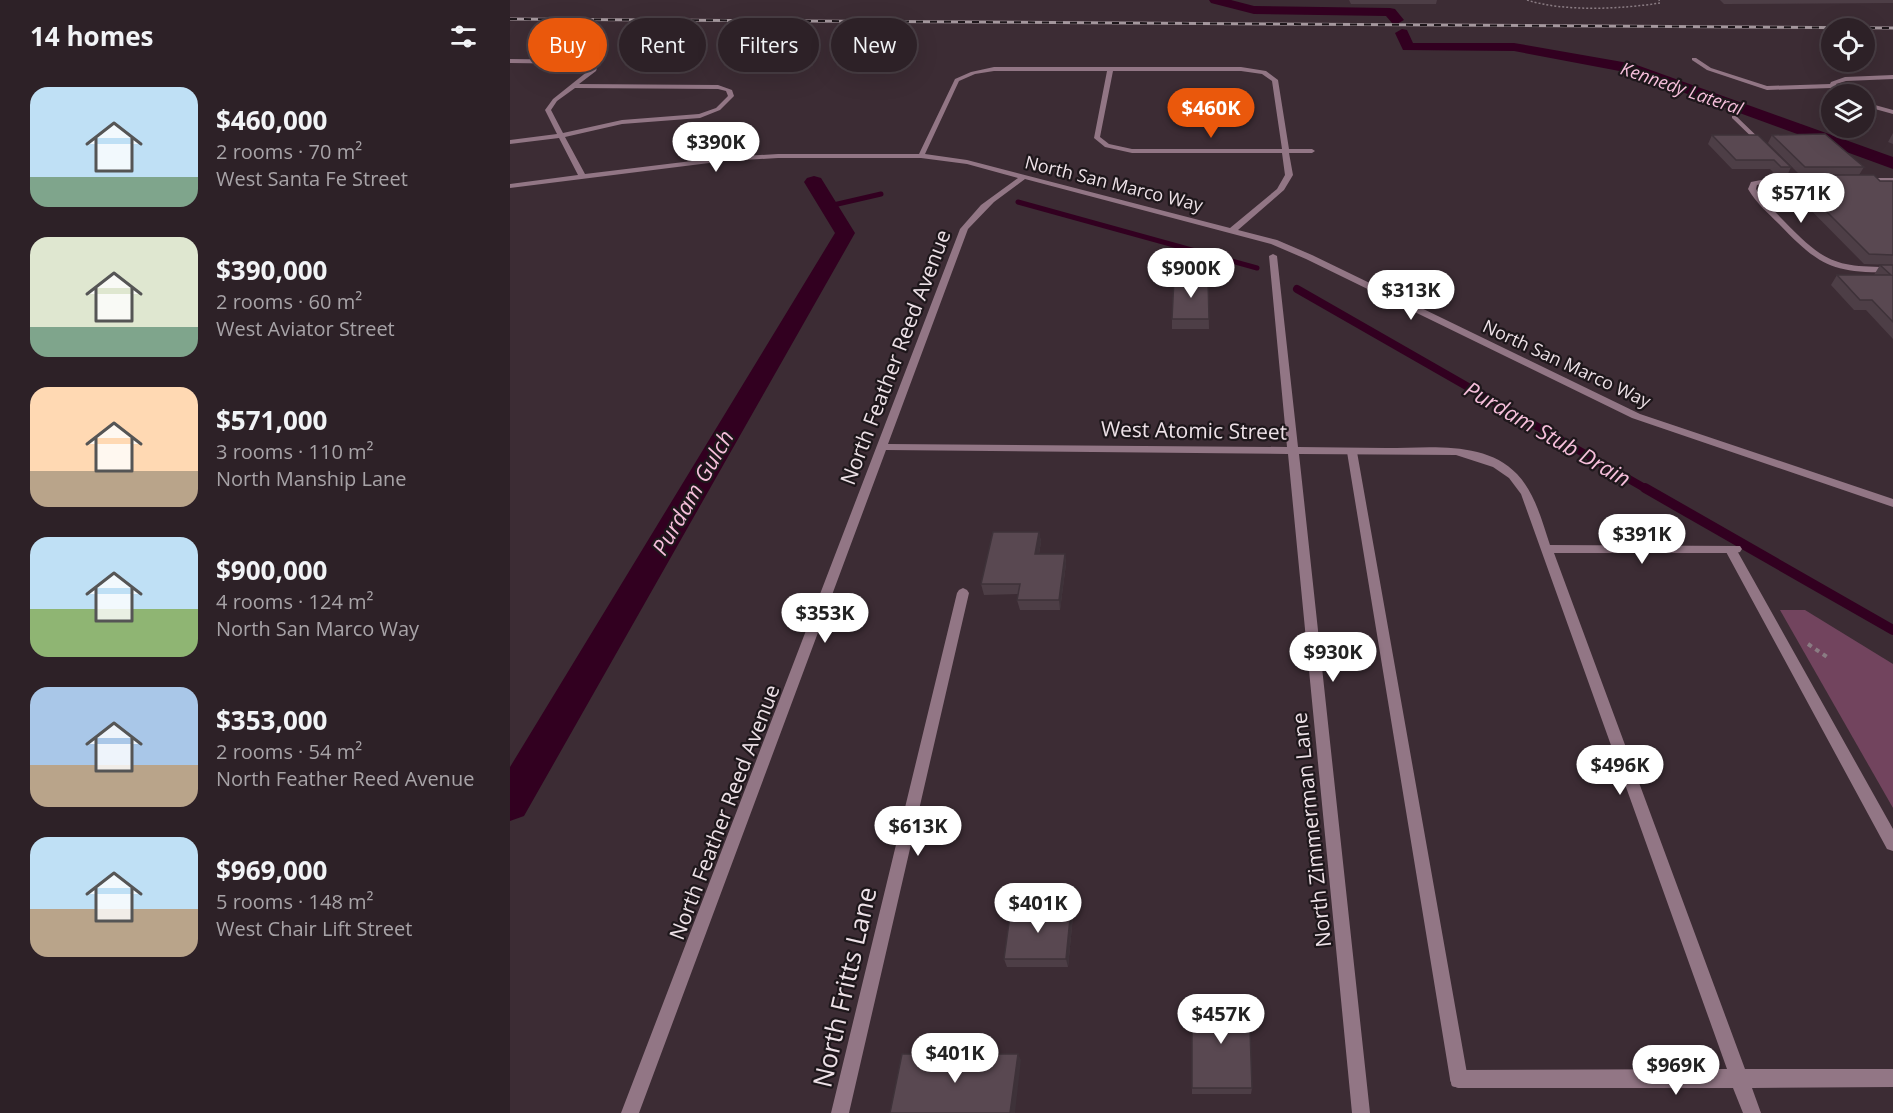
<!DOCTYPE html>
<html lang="en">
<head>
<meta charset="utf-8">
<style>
  :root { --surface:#2d2127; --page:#392e33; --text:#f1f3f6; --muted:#a7a3a7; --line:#483e44; --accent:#ea580c }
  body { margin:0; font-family:"Open Sans",sans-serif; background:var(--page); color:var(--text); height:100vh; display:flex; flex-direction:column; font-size:22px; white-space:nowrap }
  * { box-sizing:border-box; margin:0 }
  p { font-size:20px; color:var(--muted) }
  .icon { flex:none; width:33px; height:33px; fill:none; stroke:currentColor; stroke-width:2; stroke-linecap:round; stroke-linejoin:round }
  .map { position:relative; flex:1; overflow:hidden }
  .side { display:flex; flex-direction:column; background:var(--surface); width:510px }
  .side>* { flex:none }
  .guide { position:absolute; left:18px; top:18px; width:570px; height:54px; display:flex; gap:12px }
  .fabs { position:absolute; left:1311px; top:18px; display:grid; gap:12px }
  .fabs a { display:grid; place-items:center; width:54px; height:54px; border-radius:50%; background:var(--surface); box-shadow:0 6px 24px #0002,0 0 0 2px var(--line); font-size:30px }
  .price { position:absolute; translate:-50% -51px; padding:0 14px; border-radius:21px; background:#fff; color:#222; font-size:20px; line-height:39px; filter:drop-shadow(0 2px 3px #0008) }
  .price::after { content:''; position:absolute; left:50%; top:36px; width:18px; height:14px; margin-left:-9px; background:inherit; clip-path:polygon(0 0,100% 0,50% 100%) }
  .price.selected { background:var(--accent); color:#fff }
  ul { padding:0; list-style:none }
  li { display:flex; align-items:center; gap:18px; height:150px; padding:0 30px }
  li span { display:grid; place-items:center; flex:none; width:168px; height:120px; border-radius:18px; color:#555 }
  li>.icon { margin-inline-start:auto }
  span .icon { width:72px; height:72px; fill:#fffc; stroke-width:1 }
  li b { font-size:26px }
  h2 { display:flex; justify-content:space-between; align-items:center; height:72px; padding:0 30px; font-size:26px }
  .pill { padding:0 21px; border-radius:27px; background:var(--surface); box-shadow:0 6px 24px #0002,0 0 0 2px var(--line); font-size:21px; line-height:54px }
  .pill.selected { background:var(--accent); color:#fff }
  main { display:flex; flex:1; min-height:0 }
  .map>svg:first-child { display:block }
</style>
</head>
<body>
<main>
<section class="side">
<h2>14 homes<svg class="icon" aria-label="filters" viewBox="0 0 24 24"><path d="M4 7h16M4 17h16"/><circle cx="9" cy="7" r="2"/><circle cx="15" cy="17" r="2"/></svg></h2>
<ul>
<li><span style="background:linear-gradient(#bfe0f5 75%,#7fa58c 0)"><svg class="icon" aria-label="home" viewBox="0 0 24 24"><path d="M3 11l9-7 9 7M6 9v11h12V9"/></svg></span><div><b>$460,000</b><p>2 rooms · 70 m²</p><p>West Santa Fe Street</p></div></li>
<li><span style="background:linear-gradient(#dfe7d0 75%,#7fa58c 0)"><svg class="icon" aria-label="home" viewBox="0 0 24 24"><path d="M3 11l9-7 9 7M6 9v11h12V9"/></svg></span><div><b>$390,000</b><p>2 rooms · 60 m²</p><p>West Aviator Street</p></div></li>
<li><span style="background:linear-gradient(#ffd9b3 70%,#b9a48a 0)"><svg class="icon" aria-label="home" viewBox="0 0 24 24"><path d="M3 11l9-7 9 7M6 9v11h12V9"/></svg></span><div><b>$571,000</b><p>3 rooms · 110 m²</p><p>North Manship Lane</p></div></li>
<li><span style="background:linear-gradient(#bfe0f5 60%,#8fb573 0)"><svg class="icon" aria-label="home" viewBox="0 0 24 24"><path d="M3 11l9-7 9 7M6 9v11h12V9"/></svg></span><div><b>$900,000</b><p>4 rooms · 124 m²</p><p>North San Marco Way</p></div></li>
<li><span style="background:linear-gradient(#a9c7e8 65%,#b9a48a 0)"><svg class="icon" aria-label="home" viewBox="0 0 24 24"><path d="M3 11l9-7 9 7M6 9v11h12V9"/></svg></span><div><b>$353,000</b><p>2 rooms · 54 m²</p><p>North Feather Reed Avenue</p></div></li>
<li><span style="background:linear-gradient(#bfe0f5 60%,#b9a48a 0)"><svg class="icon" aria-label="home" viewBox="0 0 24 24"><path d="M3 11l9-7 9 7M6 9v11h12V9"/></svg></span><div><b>$969,000</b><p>5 rooms · 148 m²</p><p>West Chair Lift Street</p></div></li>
</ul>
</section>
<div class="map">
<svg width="1383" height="1113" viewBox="0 0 1383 1113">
  <rect width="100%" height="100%" fill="#3c2c34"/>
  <path fill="#72445e" d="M 1270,610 L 1295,610 L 1383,664 L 1383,808 Z"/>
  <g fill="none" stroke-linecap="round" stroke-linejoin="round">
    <path stroke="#320020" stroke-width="5" d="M 508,202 L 747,268
      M 319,206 L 371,194"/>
    <path stroke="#320020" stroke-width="8" d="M 787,289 L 1138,490"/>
    <path stroke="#320020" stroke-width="10" d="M 1135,488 L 1383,630"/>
    <path fill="#320020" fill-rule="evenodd" d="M 699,0 L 721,0 L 744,6 L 880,8 L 885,9 L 894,20 L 887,24 L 882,23 L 876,16 L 744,14 L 701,3 Z
      M 892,29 L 897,30 L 903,43 L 1004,43 L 1124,64 L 1383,157 L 1383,169 L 1120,73 L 1004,51 L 893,50 L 885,33 Z
      M 304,176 L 311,178 L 345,233 L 14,816 L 0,821 L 0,767 L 325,233 L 294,182 L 297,178 Z"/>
    <path stroke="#8a7c83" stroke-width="1.5" stroke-dasharray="2 2" stroke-linecap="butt" d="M 1017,0 C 1054,12 1111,9 1150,3 L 1149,0"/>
    <path stroke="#8a7c83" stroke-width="4" stroke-dasharray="4.5 4.5" stroke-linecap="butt" d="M 1298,644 L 1320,659"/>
    <path fill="#927685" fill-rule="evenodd" d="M 1182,58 L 1186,58 L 1201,68 L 1257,86 L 1320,84 L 1321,82 L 1335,77 L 1383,75 L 1383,79 L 1336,81 L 1326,84 L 1334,94 L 1328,94 L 1321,88 L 1257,90 L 1197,70 L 1182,60 Z
      M 1354,102 L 1383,110 L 1383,114 L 1354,106 Z
      M 842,449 L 847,452 L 958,1079 L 956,1086 L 949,1088 L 942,1086 L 940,1079 L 837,452 Z
      M 1221,546 L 1225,547 L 1383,829 L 1383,851 L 1377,849 L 1215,550 Z"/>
    <path fill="#927685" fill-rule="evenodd" d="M 0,59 L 77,60 L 88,65 L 86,71 L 69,84 L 208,85 L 222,90 L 224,96 L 210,110 L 190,118 L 112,124 L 55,137 L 75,174 L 215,157 L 268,154 L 409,154 L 445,79 L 461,72 L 484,67 L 731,67 L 756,71 L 768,80 L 779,149 L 802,149 L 805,151 L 802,153 L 779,153 L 783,175 L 774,190 L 728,230 L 767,240 L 802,255 L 1130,414 L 1383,499 L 1383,507 L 1122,418 L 796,259 L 761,244 L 515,179 L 484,202 L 458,229 L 378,444 L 777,447 L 759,256 L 763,254 L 767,256 L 788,447 C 817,447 846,448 876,448 C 918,448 975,440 1007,474 C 1025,493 1032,521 1040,545 L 1230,546 L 1232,549 L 1230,552 L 1226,553 L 1044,553 L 1235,1069 L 1383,1069 L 1383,1087 L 1242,1088 L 1251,1113 L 1233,1113 L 1223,1088 L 949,1088 L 942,1086 L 940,1079 L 942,1072 L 949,1070 L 1217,1069 L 1011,494 L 999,478 L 983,467 L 946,455 L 789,454 L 860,1113 L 842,1113 L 778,454 L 376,450 L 129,1113 L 111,1113 L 450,229 L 471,205 L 508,178 L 457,164 L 411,158 L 268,158 L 215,161 L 0,188 L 0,184 L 68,175 L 49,138 L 0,144 L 0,140 L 47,134 L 35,110 L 43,99 L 83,67 L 76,64 L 0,63 ZM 484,71 L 597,71 L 584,138 L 595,147 L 622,153 L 772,153 L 775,175 L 767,189 L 720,228 L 457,160 L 415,154 L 449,81 L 465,74 ZM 603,71 L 731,71 L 752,74 L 762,81 L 772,149 L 622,149 L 599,144 L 590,137 ZM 65,88 L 208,89 L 216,91 L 218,96 L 206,108 L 189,114 L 112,120 L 53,133 L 41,110 L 47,101 Z
      M 1222,116 L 1226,116 L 1255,144 L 1255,146 L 1251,146 L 1222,118 Z
      M 1261,178 L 1293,178 L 1297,180 L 1293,182 L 1261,182 L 1247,185 L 1246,189 C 1253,201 1264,210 1273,220 C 1315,263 1324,267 1383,267 L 1383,273 C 1323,272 1311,268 1269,224 C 1258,213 1246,203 1238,189 L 1241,182 Z
      M 1352,178 L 1383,178 L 1383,182 L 1352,182 Z
      M 453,588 L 457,590 L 459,593 L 339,1113 L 321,1113 L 447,593 L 449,590 Z"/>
    <g stroke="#a4979d" stroke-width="3">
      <path id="rail" d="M 0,19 L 1383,28"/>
    </g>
    <use href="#rail" stroke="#1e171b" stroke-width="2" stroke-dasharray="7" stroke-linecap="butt"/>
  </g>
  <path fill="#4d3e46" d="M 839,0 L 927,0 L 926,4 L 841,4 Z
    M 1194,0 L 1383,0 L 1383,3 L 1214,4 L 1210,0 Z
    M 1383,133 L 1383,144 L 1378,142 Z
    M 1202,135 L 1281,167 L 1277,176 L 1267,176 L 1260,169 L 1222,169 L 1198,144 Z
    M 1262,135 L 1354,167 L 1349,175 L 1370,181 L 1383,181 L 1383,265 L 1354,264 L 1275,184 L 1280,175 L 1290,175 L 1258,143 Z
    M 1370,265 L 1383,265 L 1383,339 L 1356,310 L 1344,310 L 1321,285 L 1327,275 L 1365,275 L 1364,275 Z
    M 698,278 L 699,329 L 662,329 L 662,319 Z
    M 529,532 L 531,542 L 529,554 L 555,554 L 556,564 L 550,610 L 510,610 L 507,600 L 509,594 L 474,595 L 471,584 Z
    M 563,916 L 558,967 L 497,967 L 494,959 Z
    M 682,1001 L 742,1088 L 741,1094 L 682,1094 Z"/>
  <path fill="#3e3239" d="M 529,532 L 531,542 L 527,564 L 525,554 Z
    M 555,554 L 556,564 L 550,610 L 549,600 Z
    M 561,908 L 563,916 L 558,967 L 556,959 Z
    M 508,1054 L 511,1060 L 505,1113 L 500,1113 Z"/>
  <path fill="#594851" stroke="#3e3239" stroke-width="1.5" d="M 1315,134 L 1354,167 L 1295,167 L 1262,135 Z
    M 1202,135 L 1248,135 L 1281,167 L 1271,167 L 1264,160 L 1226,160 Z
    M 1280,175 L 1364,175 L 1370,181 L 1383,181 L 1383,255 L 1359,254 Z
    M 1370,265 L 1383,265 L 1383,322 L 1362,300 L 1350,300 L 1327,275 L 1381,275 Z
    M 664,278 L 698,278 L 699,319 L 662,319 Z
    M 483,532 L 529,532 L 525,554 L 555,554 L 549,600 L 507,600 L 510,584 L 471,584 Z
    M 501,908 L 561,908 L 556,959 L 494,959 Z
    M 682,1001 L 739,1001 L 742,1088 L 682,1088 Z
    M 392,1054 L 508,1054 L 500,1113 L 380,1113 Z"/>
  <g text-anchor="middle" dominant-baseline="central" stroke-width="4.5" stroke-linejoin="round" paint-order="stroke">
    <g font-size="18" font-style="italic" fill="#f6bfdb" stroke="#1e171b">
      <text transform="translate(1172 88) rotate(19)">Kennedy Lateral</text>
    </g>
    <g font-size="18" fill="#ede1e7" stroke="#1e171b">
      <text transform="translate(604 183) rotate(14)">North San Marco Way</text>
      <text transform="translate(1057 363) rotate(25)">North San Marco Way</text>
    </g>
    <g font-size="21" fill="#ede1e7" stroke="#1e171b">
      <text transform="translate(385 357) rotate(-69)">North Feather Reed Avenue</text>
      <text transform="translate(684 430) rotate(1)">West Atomic Street</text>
      <text transform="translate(214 812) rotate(-69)">North Feather Reed Avenue</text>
      <text transform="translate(801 830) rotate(-96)">North Zimmerman Lane</text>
    </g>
    <g font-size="22" font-style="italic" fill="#f6bfdb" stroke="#1e171b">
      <text transform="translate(1038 433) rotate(30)">Purdam Stub Drain</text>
      <text transform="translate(182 492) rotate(-60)">Purdam Gulch</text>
    </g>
    <g font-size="26" fill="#ede1e7" stroke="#1e171b">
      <text transform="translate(334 987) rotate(-77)">North Fritts Lane</text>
    </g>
  </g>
</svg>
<div class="fabs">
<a><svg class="icon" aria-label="locate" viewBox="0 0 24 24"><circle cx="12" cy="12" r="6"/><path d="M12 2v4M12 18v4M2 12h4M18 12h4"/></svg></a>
<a><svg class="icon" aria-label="layers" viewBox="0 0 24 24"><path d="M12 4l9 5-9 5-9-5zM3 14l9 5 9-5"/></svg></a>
</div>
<b class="price selected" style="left:701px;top:139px">$460K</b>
<b class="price" style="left:206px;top:173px">$390K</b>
<b class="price" style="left:1291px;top:224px">$571K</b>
<b class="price" style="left:681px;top:299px">$900K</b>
<b class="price" style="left:901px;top:321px">$313K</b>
<b class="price" style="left:1132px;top:565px">$391K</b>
<b class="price" style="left:315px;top:644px">$353K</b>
<b class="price" style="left:823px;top:683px">$930K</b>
<b class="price" style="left:1110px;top:796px">$496K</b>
<b class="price" style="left:408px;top:857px">$613K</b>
<b class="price" style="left:528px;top:934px">$401K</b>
<b class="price" style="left:711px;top:1045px">$457K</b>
<b class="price" style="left:445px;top:1084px">$401K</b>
<b class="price" style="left:1166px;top:1096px">$969K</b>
<div class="guide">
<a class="pill selected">Buy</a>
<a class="pill">Rent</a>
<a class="pill">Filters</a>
<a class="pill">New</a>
</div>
</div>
</main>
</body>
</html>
